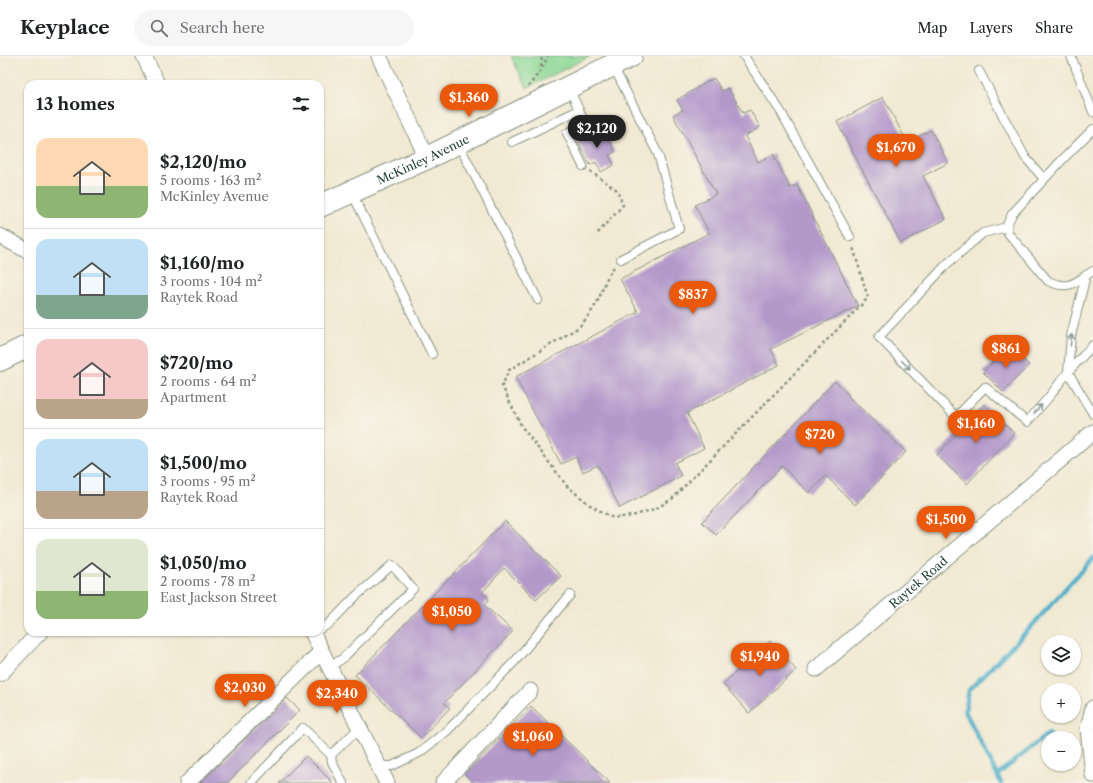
<!DOCTYPE html>
<html lang="en">
<head>
<meta charset="utf-8">
<style>
  :root { --surface:#fff; --page:#f6f6f6; --text:#202124; --muted:#757577; --line:#e0e0e0; --accent:#ea580c }
  body { margin:0; font-family:"Libre Caslon Text",serif; background:var(--page); color:var(--text); height:100vh; display:flex; flex-direction:column; font-size:15px; white-space:nowrap }
  * { box-sizing:border-box; margin:0 }
  p { font-size:13px; color:var(--muted) }
  .icon { flex:none; width:22px; height:22px; fill:none; stroke:currentColor; stroke-width:2; stroke-linecap:round; stroke-linejoin:round }
  .map { position:relative; flex:1; overflow:hidden }
  .panel { position:absolute; left:24px; top:24px; width:300px; height:556px; display:flex; flex-direction:column; background:var(--surface); border-radius:12px; box-shadow:0 1px 3px #0004 }
  .panel>* { flex:none }
  .buttons { position:absolute; left:1041px; top:579px; display:grid; gap:8px }
  .buttons a { display:grid; place-items:center; width:40px; height:40px; border-radius:50%; background:var(--surface); box-shadow:0 1px 3px #0004; font-size:20px }
  .price { position:absolute; translate:-50% -34px; padding:0 9px; border-radius:14px; background:var(--accent); color:#fff; font-size:13px; line-height:26px; filter:drop-shadow(0 1px 2px #0008) }
  .price::after { content:''; position:absolute; left:50%; top:24px; width:12px; height:9px; margin-left:-6px; background:inherit; clip-path:polygon(0 0,100% 0,50% 100%) }
  .price.on { background:#222; color:#fff }
  ul { padding:0; list-style:none }
  li { display:flex; align-items:center; gap:12px; height:100px; padding:0 12px }
  li+li { border-top:1px solid var(--line) }
  li span { display:grid; place-items:center; flex:none; width:112px; height:80px; border-radius:12px; color:#555 }
  li>.icon { margin-inline-start:auto }
  span .icon { width:48px; height:48px; fill:#fffc; stroke-width:1 }
  li b { font-size:17px }
  h2 { display:flex; justify-content:space-between; align-items:center; height:48px; padding:0 12px; font-size:17px }
  header { display:flex; align-items:center; gap:24px; box-sizing:border-box; height:56px; padding:0 20px; background:var(--surface); border-bottom:1px solid var(--line) }
  header strong { font-size:19px }
  nav { display:flex; gap:22px; margin-inline-start:auto; font-size:14px }
  .search { width:280px; height:36px; background:var(--page); display:flex; align-items:center; gap:10px; box-sizing:border-box; padding:0 14px; border-radius:22px; color:var(--muted); font-size:15px }
  .map>svg:first-child { display:block }
</style>
</head>
<body>
<header>
<strong>Keyplace</strong>
<div class="search"><svg class="icon" aria-label="search" viewBox="0 0 24 24"><circle cx="10" cy="10" r="6"/><path d="M15 15l6 6"/></svg>Search here</div>
<nav><a>Map</a><a>Layers</a><a>Share</a></nav>
</header>
<div class="map">
<svg width="1093" height="727" viewBox="0 0 1093 727">
  <rect width="100%" height="100%" fill="#f7f3e8"/>
  <filter id="ink" filterUnits="userSpaceOnUse"><feTurbulence type="fractalNoise" baseFrequency=".025" numOctaves="2"/><feDisplacementMap in="SourceGraphic" scale="8" xChannelSelector="R" yChannelSelector="G"/><feConvolveMatrix kernelMatrix="1 2 1 2 8 2 1 2 1" color-interpolation-filters="sRGB"/></filter>
  <filter id="wash" filterUnits="userSpaceOnUse"><feTurbulence type="fractalNoise" baseFrequency=".012" numOctaves="4" result="noise"/><feDisplacementMap in="SourceGraphic" scale="16" xChannelSelector="R" yChannelSelector="G"/><feGaussianBlur stdDeviation="0.9" result="paint"/><feColorMatrix in="noise" values="0 0 0 0 0 0 0 0 0 0 0 0 0 0 0 0 0 1.4 0 .05"/><feComposite in="paint" operator="in"/></filter>
  <g filter="url(#wash)">
    <rect width="100%" height="100%" fill="#f1e9d2"/>
    <path fill="#8bd794" stroke="#558a64" d="M 511,0 L 591,0 L 527,32 Z"/>
    <g fill="none" stroke-linecap="round" stroke-linejoin="round">
      <path stroke="#4bafca" stroke-width="4.5" d="M 997,719 L 1049,677
        M 1001,727 L 965,655 L 969,634 L 1029,573 L 1093,502"/>
    </g>
    <g id="blocks">
      <path fill="#b299ca" d="M 714,22 L 722,35 L 728,32 L 743,57 L 750,54 L 760,71 L 745,80 L 758,106 L 773,98 L 790,132 L 797,129 L 858,250 L 771,293 L 779,309 L 687,357 L 704,392 L 675,407 L 681,420 L 620,452 L 598,409 L 583,416 L 576,401 L 561,408 L 515,321 L 638,256 L 620,223 L 709,177 L 695,149 L 716,138 L 673,59 L 683,54 L 677,44 Z
        M 883,41 L 907,86 L 931,74 L 948,107 L 923,120 L 946,163 L 901,187 L 837,66 Z
        M 602,70 L 615,96 L 609,99 L 614,109 L 601,116 L 596,106 L 590,109 L 577,83 Z
        M 1010,290 L 1029,309 L 1003,336 L 983,316 Z
        M 835,325 L 849,339 L 848,340 L 883,374 L 906,396 L 855,449 L 826,420 L 809,437 L 782,410 L 716,479 L 702,466 Z
        M 984,348 L 1014,377 L 967,428 L 937,399 Z
        M 505,465 L 561,520 L 536,544 L 504,512 L 482,537 L 489,543 L 484,549 L 513,575 L 444,647 L 450,652 L 421,682 L 355,619 Z
        M 770,585 L 796,614 L 749,657 L 723,628 Z
        M 287,642 L 300,654 L 227,727 L 200,727 Z
        M 531,650 L 610,727 L 474,727 L 465,718 Z
        M 306,700 L 333,727 L 279,727 Z"/>
    </g>
  </g>
  <g filter="url(#ink)">
    <use href="#blocks" fill-opacity="0" stroke="#889383" stroke-width="1"/>
    <g fill="none" stroke-linecap="round" stroke-linejoin="round">
      <g stroke="#889383" stroke-width="10">
        <path id="lane" d="M 744,0 L 781,56 L 850,181
          M 1071,0 L 1093,56
          M 613,10 L 658,98 L 679,173 L 621,203
          M 979,15 L 1025,101 L 1044,123
          M 569,32 L 585,67 L 567,77 L 583,110
          M 1093,73 L 1062,104 L 1012,158 L 1007,169 L 1008,177 L 1048,225 C 1070,235 1075,226 1093,215
          M 512,86 L 579,54
          M 458,87 L 538,244
          M 352,137 L 432,298
          M 1007,171 L 983,177 L 947,208 L 879,281 L 956,361 L 985,331 L 1027,366 L 1049,341 L 1068,316 L 1093,289
          M 1086,219 L 1071,280 L 1068,316 L 1093,358
          M 320,573 L 329,568 L 355,541 L 392,509 L 413,533 L 342,603 L 329,611
          M 378,710 L 392,710 L 419,697 L 448,674 L 516,604 L 570,539
          M 251,727 L 303,672 L 331,699
          M 343,727 L 332,706 L 331,699 L 359,672"/>
      </g>
      <g stroke="#889383" stroke-width="17">
        <g id="street">
          <path d="M 144,0 L 157,28"/>
          <path d="M 379,0 L 427,102"/>
          <path d="M 0,180 L 28,195"/>
          <path d="M 312,576 L 387,727"/>
          <path id="s1" d="M 816,613 L 1093,376"/>
          <path d="M 0,618 L 40,576"/>
          <path d="M 1093,652 L 1088,672 L 1093,719"/>
          <path d="M 187,727 L 321,596"/>
          <path d="M 443,727 L 530,635"/>
        </g>
      </g>
      <g stroke="#889383" stroke-width="24">
        <g id="secondary">
          <path id="s2" d="M 320,150 L 427,102 L 631,0"/>
          <path d="M 0,304 L 28,290"/>
        </g>
      </g>
      <path stroke="#889383" stroke-width="2.5" stroke-dasharray="3 3" stroke-linecap="butt" d="M 541,11 L 542,0
        M 528,31 L 541,14 L 548,0
        M 590,115 L 617,134 L 623,149 L 597,178
        M 614,211 C 606,221 604,230 599,242 C 594,253 587,262 579,271 L 509,314 L 502,330 L 522,371 L 567,430 L 590,449 L 613,462 L 632,460 L 655,453 L 672,443 L 868,242 L 853,191"/>
      <use href="#lane" stroke="#fff" stroke-width="8"/>
      <use href="#street" stroke="#fff" stroke-width="15"/>
      <use href="#secondary" stroke="#fff" stroke-width="22"/>
    </g>
    <defs><path id="oneway-shaft" d="M-6 0H5M1.5-3L5.5 0L1.5 3" fill="none" stroke-width="1.6" stroke-linecap="round" stroke-linejoin="round"/></defs>
    <g stroke="#8f9e9a">
      <use href="#oneway-shaft" transform="translate(1071 284) rotate(-83)"/>
      <use href="#oneway-shaft" transform="translate(906 309) rotate(46)"/>
      <use href="#oneway-shaft" transform="translate(1038 353) rotate(-49)"/>
    </g>
  </g>
  <g text-anchor="middle" dominant-baseline="central" stroke-width="4" stroke-linejoin="round" paint-order="stroke">
    <g font-size="12" fill="#1f3d34" stroke="#f7f3e8">
      <text stroke="none"><textPath href="#s2" startOffset="113">McKinley Avenue</textPath></text>
      <text stroke="none"><textPath href="#s1" startOffset="134">Raytek Road</textPath></text>
    </g>
  </g>
</svg>
<div class="buttons">
<a><svg class="icon" aria-label="layers" viewBox="0 0 24 24"><path d="M12 4l9 5-9 5-9-5zM3 14l9 5 9-5"/></svg></a>
<a>+</a>
<a>−</a>
</div>
<b class="price" style="left:469px;top:62px">$1,360</b>
<b class="price on" style="left:597px;top:93px">$2,120</b>
<b class="price" style="left:896px;top:112px">$1,670</b>
<b class="price" style="left:693px;top:259px">$837</b>
<b class="price" style="left:1006px;top:313px">$861</b>
<b class="price" style="left:976px;top:388px">$1,160</b>
<b class="price" style="left:820px;top:399px">$720</b>
<b class="price" style="left:946px;top:484px">$1,500</b>
<b class="price" style="left:452px;top:576px">$1,050</b>
<b class="price" style="left:760px;top:621px">$1,940</b>
<b class="price" style="left:245px;top:652px">$2,030</b>
<b class="price" style="left:337px;top:658px">$2,340</b>
<b class="price" style="left:533px;top:701px">$1,060</b>
<section class="panel">
<h2>13 homes<svg class="icon" aria-label="filters" viewBox="0 0 24 24"><path d="M4 7h16M4 17h16"/><circle cx="9" cy="7" r="2"/><circle cx="15" cy="17" r="2"/></svg></h2>
<ul>
<li><span style="background:linear-gradient(#ffd9b3 60%,#8fb573 0)"><svg class="icon" aria-label="home" viewBox="0 0 24 24"><path d="M3 11l9-7 9 7M6 9v11h12V9"/></svg></span><div><b>$2,120/mo</b><p>5 rooms · 163 m²</p><p>McKinley Avenue</p></div></li>
<li><span style="background:linear-gradient(#bfe0f5 70%,#7fa58c 0)"><svg class="icon" aria-label="home" viewBox="0 0 24 24"><path d="M3 11l9-7 9 7M6 9v11h12V9"/></svg></span><div><b>$1,160/mo</b><p>3 rooms · 104 m²</p><p>Raytek Road</p></div></li>
<li><span style="background:linear-gradient(#f6c9c9 75%,#b9a48a 0)"><svg class="icon" aria-label="home" viewBox="0 0 24 24"><path d="M3 11l9-7 9 7M6 9v11h12V9"/></svg></span><div><b>$720/mo</b><p>2 rooms · 64 m²</p><p>Apartment</p></div></li>
<li><span style="background:linear-gradient(#bfe0f5 65%,#b9a48a 0)"><svg class="icon" aria-label="home" viewBox="0 0 24 24"><path d="M3 11l9-7 9 7M6 9v11h12V9"/></svg></span><div><b>$1,500/mo</b><p>3 rooms · 95 m²</p><p>Raytek Road</p></div></li>
<li><span style="background:linear-gradient(#dfe7d0 65%,#8fb573 0)"><svg class="icon" aria-label="home" viewBox="0 0 24 24"><path d="M3 11l9-7 9 7M6 9v11h12V9"/></svg></span><div><b>$1,050/mo</b><p>2 rooms · 78 m²</p><p>East Jackson Street</p></div></li>
</ul>
</section>
</div>
</body>
</html>
